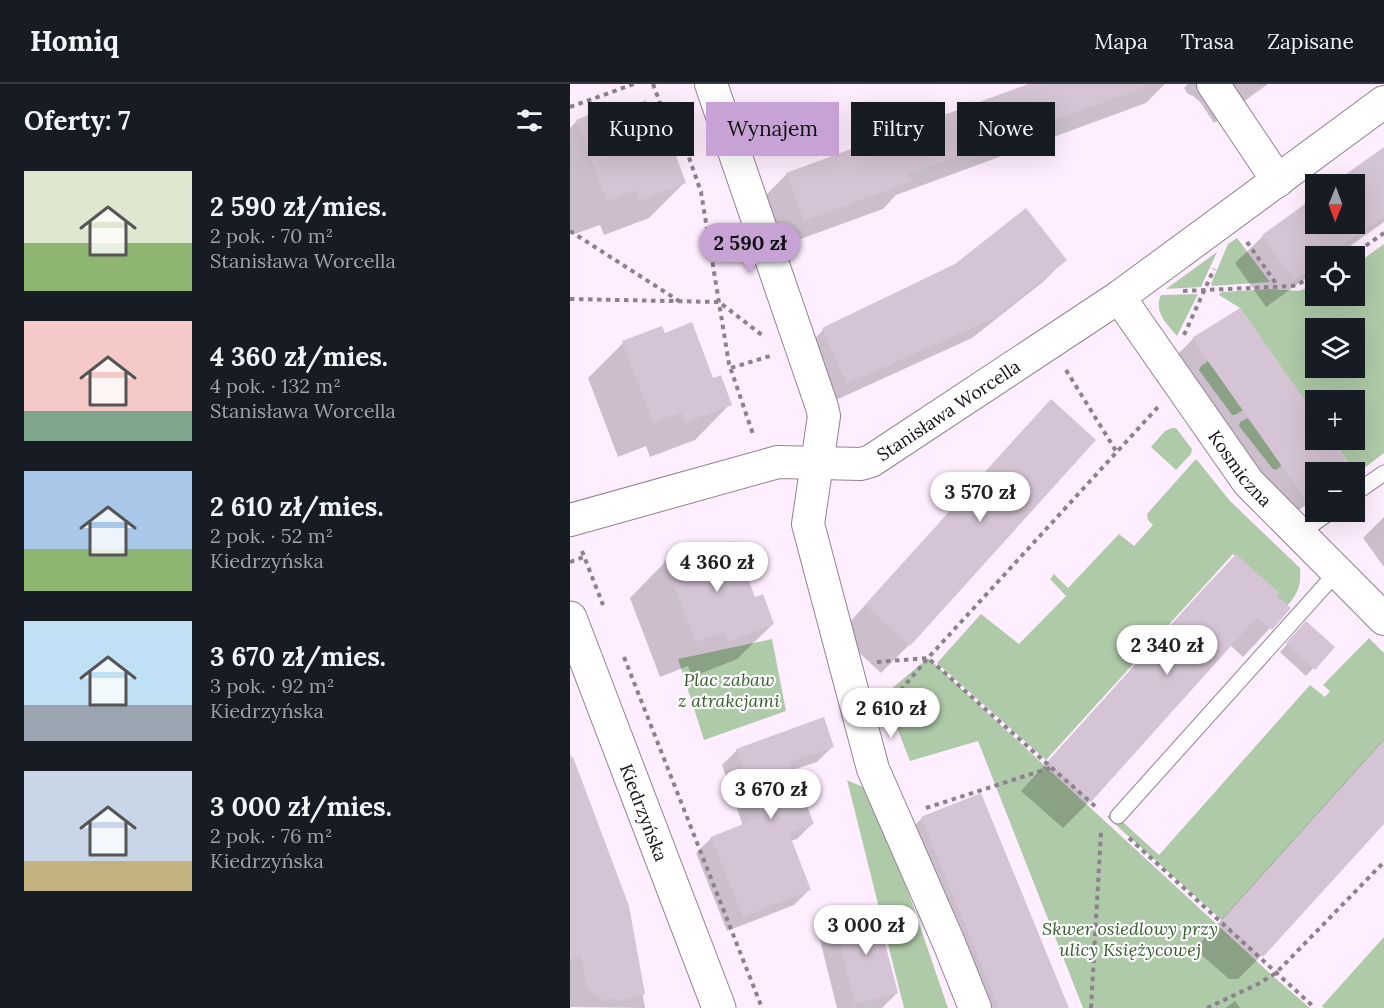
<!DOCTYPE html>
<html lang="pl">
<head>
<meta charset="utf-8">
<style>
  :root { --surface:#171b24; --page:#242831; --text:#f1f3f6; --muted:#9ea1a6; --line:#363941; --accent:#c7a2d4 }
  body { margin:0; font-family:Lora,serif; background:var(--page); color:var(--text); height:100vh; display:flex; flex-direction:column; font-size:22px; white-space:nowrap }
  * { box-sizing:border-box; margin:0 }
  p { font-size:20px; color:var(--muted) }
  .icon { flex:none; width:33px; height:33px; fill:none; stroke:currentColor; stroke-width:2; stroke-linecap:round; stroke-linejoin:round }
  .map { position:relative; flex:1; overflow:hidden }
  .details { display:flex; flex-direction:column; background:var(--surface); width:570px }
  .details>* { flex:none }
  .banner { position:absolute; left:18px; top:18px; width:570px; height:54px; display:flex; gap:12px }
  .needle { width:39px; rotate:181deg }
  .buttons { position:absolute; left:735px; top:90px; display:grid; gap:12px }
  .buttons a { display:grid; place-items:center; width:60px; height:60px; border-radius:0px; background:var(--surface); box-shadow:0 6px 24px #0002; font-size:30px }
  .price { position:absolute; translate:-50% -51px; padding:0 14px; border-radius:21px; background:#fff; color:#222; font-size:20px; line-height:39px; filter:drop-shadow(0 2px 3px #0008) }
  .price::after { content:''; position:absolute; left:50%; top:36px; width:18px; height:14px; margin-left:-9px; background:inherit; clip-path:polygon(0 0,100% 0,50% 100%) }
  .price.active { background:var(--accent); color:#111 }
  ul { padding:0; list-style:none }
  li { display:flex; align-items:center; gap:18px; height:150px; padding:0 24px }
  li span { display:grid; place-items:center; flex:none; width:168px; height:120px; border-radius:0px; color:#555 }
  li>.icon { margin-inline-start:auto }
  span .icon { width:72px; height:72px; fill:#fffc; stroke-width:1 }
  li b { font-size:26px }
  h2 { display:flex; justify-content:space-between; align-items:center; height:72px; padding:0 24px; font-size:26px }
  .pill { padding:0 21px; border-radius:0px; background:var(--surface); box-shadow:0 6px 24px #0002; font-size:21px; line-height:54px }
  .pill.active { background:var(--accent); color:#111 }
  header { display:flex; align-items:center; gap:36px; box-sizing:border-box; height:84px; padding:0 30px; background:var(--surface); border-bottom:2px solid var(--line) }
  header strong { font-size:28px }
  nav { display:flex; gap:33px; margin-inline-start:auto; font-size:21px }
  main { display:flex; flex:1; min-height:0 }
  .map>svg:first-child { display:block }
</style>
</head>
<body>
<header>
<strong>Homiq</strong>
<nav><a>Mapa</a><a>Trasa</a><a>Zapisane</a></nav>
</header>
<main>
<section class="details">
<h2>Oferty: 7<svg class="icon" aria-label="filters" viewBox="0 0 24 24"><path d="M4 7h16M4 17h16"/><circle cx="9" cy="7" r="2"/><circle cx="15" cy="17" r="2"/></svg></h2>
<ul>
<li><span style="background:linear-gradient(#dfe7d0 60%,#8fb573 0)"><svg class="icon" aria-label="home" viewBox="0 0 24 24"><path d="M3 11l9-7 9 7M6 9v11h12V9"/></svg></span><div><b>2 590 zł/mies.</b><p>2 pok. · 70 m²</p><p>Stanisława Worcella</p></div></li>
<li><span style="background:linear-gradient(#f6c9c9 75%,#7fa58c 0)"><svg class="icon" aria-label="home" viewBox="0 0 24 24"><path d="M3 11l9-7 9 7M6 9v11h12V9"/></svg></span><div><b>4 360 zł/mies.</b><p>4 pok. · 132 m²</p><p>Stanisława Worcella</p></div></li>
<li><span style="background:linear-gradient(#a9c7e8 65%,#8fb573 0)"><svg class="icon" aria-label="home" viewBox="0 0 24 24"><path d="M3 11l9-7 9 7M6 9v11h12V9"/></svg></span><div><b>2 610 zł/mies.</b><p>2 pok. · 52 m²</p><p>Kiedrzyńska</p></div></li>
<li><span style="background:linear-gradient(#bfe0f5 70%,#9aa5b1 0)"><svg class="icon" aria-label="home" viewBox="0 0 24 24"><path d="M3 11l9-7 9 7M6 9v11h12V9"/></svg></span><div><b>3 670 zł/mies.</b><p>3 pok. · 92 m²</p><p>Kiedrzyńska</p></div></li>
<li><span style="background:linear-gradient(#c9d6e8 75%,#c2b280 0)"><svg class="icon" aria-label="home" viewBox="0 0 24 24"><path d="M3 11l9-7 9 7M6 9v11h12V9"/></svg></span><div><b>3 000 zł/mies.</b><p>2 pok. · 76 m²</p><p>Kiedrzyńska</p></div></li>
</ul>
</section>
<div class="map">
<svg width="814" height="924" viewBox="0 0 814 924">
  <rect width="100%" height="100%" fill="#fef"/>
  <path fill="#aecaa8" fill-rule="evenodd" d="M 667,154 L 700,198 L 642,202 L 641,200 L 658,160 Z
    M 814,160 L 814,369 L 785,391 L 784,388 L 775,388 L 782,383 L 762,356 L 784,356 L 784,316 L 746,316 L 745,332 L 670,224 L 649,211 L 651,208 L 699,205 L 729,207 L 745,201 L 746,212 L 784,212 L 785,181 ZM 746,244 L 784,244 L 784,284 L 746,284 Z
    M 647,168 L 631,203 L 596,205 Z
    M 628,210 L 607,252 C 597,240 583,228 591,211 Z
    M 638,277 L 673,326 L 665,331 L 662,331 L 629,286 L 631,282 Z
    M 678,334 L 712,381 L 706,386 L 703,385 L 669,342 L 670,338 Z
    M 602,344 L 606,344 L 622,365 L 621,370 L 606,386 L 581,363 L 595,347 Z
    M 625,376 L 627,376 L 660,417 L 730,484 C 733,511 718,520 701,539 L 692,528 L 709,509 L 663,470 L 476,676 L 367,579 L 411,530 L 449,560 L 496,512 L 480,495 L 484,490 L 498,504 L 549,450 L 564,462 L 583,441 L 578,436 L 577,430 Z
    M 799,554 L 814,569 L 814,656 L 652,836 L 537,733 L 542,728 L 589,771 L 740,601 L 755,613 L 760,607 L 753,601 Z
    M 202,555 L 216,627 L 134,656 L 108,575 Z
    M 358,574 L 705,894 L 740,924 L 513,924 L 408,657 L 340,677 L 314,611 Z
    M 277,696 L 304,708 L 378,924 L 334,924 Z
    M 814,853 L 814,924 L 754,924 L 752,922 Z"/>
  <path fill="#0003" d="M 463,0 L 595,0 L 576,19 L 326,111 L 313,125 L 206,164 L 189,118 L 217,90 Z
    M 618,0 L 698,0 L 644,39 L 630,18 L 623,12 L 618,10 L 614,4 Z
    M 48,28 L 96,74 L 114,99 L 79,134 L 34,151 L 30,141 L 2,151 L 0,146 L 0,44 L 7,37 Z
    M 814,65 L 814,138 L 766,172 L 746,172 L 746,187 L 696,223 L 665,179 L 693,152 L 746,140 L 784,140 L 784,100 L 764,100 Z
    M 495,176 L 473,198 L 402,254 L 255,321 L 231,268 L 253,246 Z
    M 94,251 L 142,295 L 160,320 L 125,356 L 80,373 L 76,362 L 48,373 L 18,294 L 53,259 Z
    M 623,255 L 746,356 L 760,356 L 780,384 L 775,388 L 746,388 L 746,414 L 713,437 L 601,277 Z
    M 481,317 L 339,561 L 311,589 L 269,550 L 454,345 Z
    M 814,433 L 814,483 L 793,454 Z
    M 136,470 L 184,515 L 203,540 L 167,575 L 122,593 L 118,582 L 90,593 L 60,514 L 95,478 Z
    M 666,472 L 719,524 L 673,573 L 660,561 L 520,717 L 493,744 L 451,707 L 638,500 Z
    M 729,547 L 763,563 L 736,592 L 710,568 Z
    M 814,655 L 814,738 L 696,867 L 668,895 L 659,895 L 625,865 Z
    M 263,662 L 247,678 L 222,686 L 243,739 L 227,755 L 220,757 L 239,806 L 224,821 L 157,847 L 126,769 L 141,754 L 173,742 L 152,681 L 167,666 Z
    M 0,670 L 58,822 L 75,924 L 0,923 Z
    M 352,734 L 497,924 L 390,924 L 324,762 Z
    M 265,837 L 327,909 L 312,924 L 267,924 L 249,852 Z
    M 665,917 L 670,924 L 656,924 Z"/>
  <path fill="#d5c4d5" d="M 458,0 L 574,0 L 575,3 L 339,90 L 342,97 L 234,137 L 216,89 Z
    M 76,16 L 97,72 L 105,69 L 116,99 L 69,117 L 65,106 L 37,117 L 6,36 L 46,20 L 49,26 Z
    M 814,63 L 814,132 L 757,172 L 746,172 L 746,181 L 724,196 L 692,151 L 746,112 L 746,140 L 784,140 L 784,100 L 762,100 Z
    M 456,124 L 497,176 L 426,233 L 277,300 L 252,244 L 385,180 Z
    M 670,224 L 746,332 L 746,356 L 762,356 L 785,388 L 746,388 L 746,426 L 744,428 L 622,254 Z
    M 122,238 L 143,294 L 151,291 L 162,321 L 115,339 L 111,328 L 83,339 L 52,257 L 92,242 L 95,249 Z
    M 481,315 L 526,356 L 340,562 L 295,521 Z
    M 164,457 L 185,513 L 193,510 L 204,540 L 158,558 L 154,548 L 126,558 L 94,477 L 135,461 L 137,468 Z
    M 666,470 L 709,509 L 707,512 L 721,524 L 702,546 L 687,533 L 521,718 L 478,678 Z
    M 736,537 L 765,563 L 745,586 L 716,559 Z
    M 254,633 L 264,663 L 220,678 L 244,740 L 219,749 L 241,806 L 173,833 L 141,753 L 191,733 L 166,665 Z
    M 814,656 L 814,740 L 693,873 L 652,836 Z
    M 3,673 L 59,822 L 75,910 L 46,917 L 45,914 L 33,916 L 17,905 L 11,872 L 0,876 L 0,674 Z
    M 411,709 L 499,924 L 429,924 L 351,733 Z
    M 306,825 L 328,909 L 285,920 L 264,835 Z"/>
  <g fill="none" stroke-linecap="round" stroke-linejoin="round">
    <g stroke="#918292" stroke-width="17">
      <path id="lane" d="M 784,410 L 814,389
        M 729,450 L 760,428
        M 548,732 L 767,488"/>
    </g>
    <g stroke="#918292" stroke-width="34">
      <g id="street">
        <path d="M 141,0 L 252,323 L 254,332 L 238,440 L 303,685 L 379,859 L 405,924"/>
        <path d="M 643,0 L 708,97"/>
        <path id="s1" d="M 549,213 L 678,398 L 814,535"/>
        <path id="s2" d="M 0,436 L 208,378 L 291,380 L 301,377 L 549,213 L 814,18"/>
      </g>
    </g>
    <g stroke="#918292" stroke-width="35">
      <g id="secondary">
        <path id="s3" d="M 0,534 L 149,924"/>
      </g>
    </g>
    <path stroke="#8d818d" stroke-width="4" stroke-dasharray="4.5 4.5" stroke-linecap="butt" d="M 83,0 L 106,62 L 114,59 L 131,108 L 159,280 L 184,353
      M 0,23 L 64,0
      M 0,147 L 109,217
      M 677,158 L 707,201
      M 781,172 L 814,149
      M 613,207 L 723,202 L 746,192
      M 0,215 L 149,218 L 192,251
      M 614,251 L 644,185
      M 161,284 L 200,272
      M 496,286 L 546,367
      M 12,467 L 33,521
      M 0,478 L 14,473
      M 54,573 L 192,924
      M 307,578 L 358,574 L 527,724
      M 319,620 L 358,574 L 588,323
      M 356,724 L 480,684
      M 559,754 L 745,924
      M 521,924 L 531,748
      M 637,924 L 688,900 L 706,889 L 814,778"/>
    <use href="#lane" stroke="#fff" stroke-width="15"/>
    <use href="#street" stroke="#fff" stroke-width="32"/>
    <use href="#secondary" stroke="#fff" stroke-width="33"/>
  </g>
  <g text-anchor="middle" dominant-baseline="central" stroke-width="4.5" stroke-linejoin="round" paint-order="stroke">
    <g font-size="18" fill="#150f15" stroke="#fff">
      <text stroke="none"><textPath href="#s2" startOffset="402">Stanisława Worcella</textPath></text>
      <text stroke="none"><textPath href="#s1" startOffset="210">Kosmiczna</textPath></text>
      <text stroke="none"><textPath href="#s3" startOffset="208">Kiedrzyńska</textPath></text>
    </g>
    <g font-size="18" font-style="italic" fill="#36612d" stroke="#fff">
      <text x="159" y="595">Plac zabaw<tspan x="159" dy="21">z atrakcjami</tspan></text>
      <text x="560" y="844">Skwer osiedlowy przy<tspan x="560" dy="21">ulicy Księżycowej</tspan></text>
    </g>
  </g>
</svg>
<div class="buttons">
<a><svg class="needle" viewBox="-14 -14 28 28"><path d="M0-13l5 13h-10z" fill="#e53935"/><path d="M0 13l5-13h-10z" fill="#9ea1a6"/></svg></a>
<a><svg class="icon" aria-label="locate" viewBox="0 0 24 24"><circle cx="12" cy="12" r="6"/><path d="M12 2v4M12 18v4M2 12h4M18 12h4"/></svg></a>
<a><svg class="icon" aria-label="layers" viewBox="0 0 24 24"><path d="M12 4l9 5-9 5-9-5zM3 14l9 5 9-5"/></svg></a>
<a>+</a>
<a>−</a>
</div>
<b class="price active" style="left:180px;top:190px">2 590 zł</b>
<b class="price" style="left:410px;top:439px">3 570 zł</b>
<b class="price" style="left:147px;top:509px">4 360 zł</b>
<b class="price" style="left:597px;top:592px">2 340 zł</b>
<b class="price" style="left:321px;top:655px">2 610 zł</b>
<b class="price" style="left:201px;top:736px">3 670 zł</b>
<b class="price" style="left:296px;top:872px">3 000 zł</b>
<div class="banner">
<a class="pill">Kupno</a>
<a class="pill active">Wynajem</a>
<a class="pill">Filtry</a>
<a class="pill">Nowe</a>
</div>
</div>
</main>
</body>
</html>
